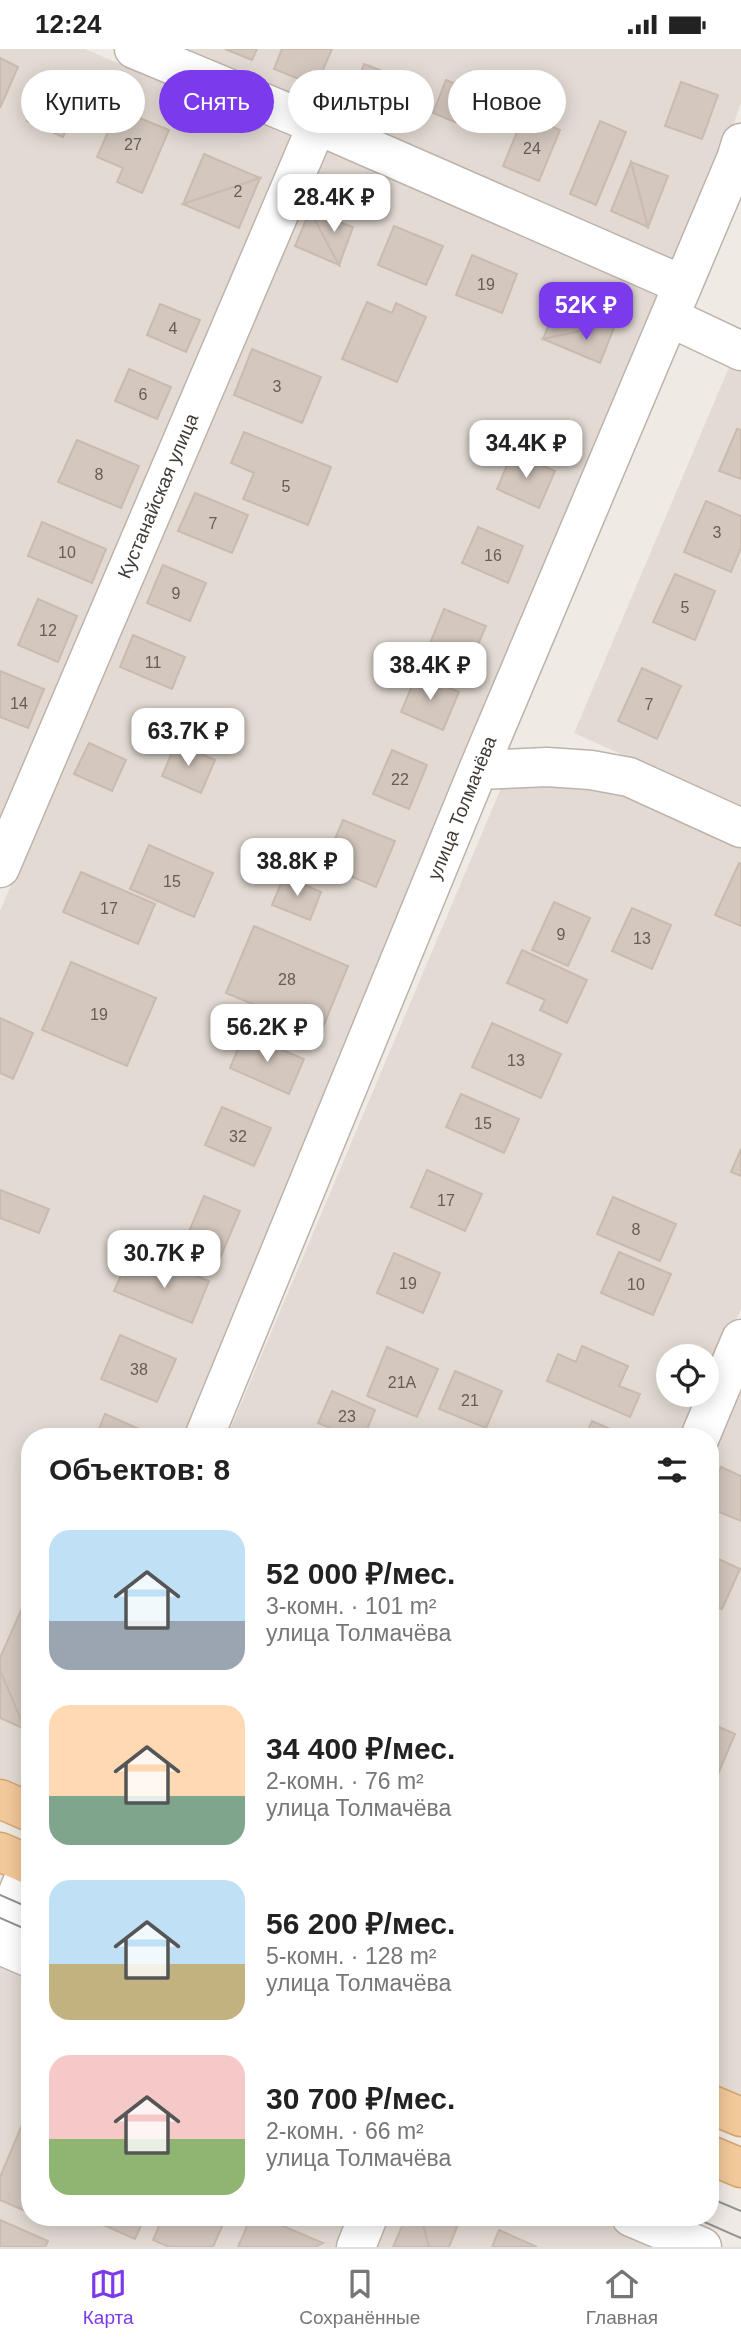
<!DOCTYPE html>
<html lang="ru">
<head>
<meta charset="utf-8">
<style>
  :root { --surface:#fff; --page:#f2f2f2; --text:#222; --muted:#767676; --line:#e0e0e0; --accent:#7c3aed }
  body { margin:0; font-family:Arial,sans-serif; background:var(--page); color:var(--text); height:100vh; display:flex; flex-direction:column; font-size:26px; white-space:nowrap }
  * { box-sizing:border-box; margin:0 }
  p { font-size:23px; color:var(--muted) }
  .icon { flex:none; width:38px; height:38px; fill:none; stroke:currentColor; stroke-width:2; stroke-linecap:round; stroke-linejoin:round }
  .map { position:relative; flex:1; overflow:hidden }
  .sheet { position:absolute; left:21px; top:1379px; width:698px; height:798px; display:flex; flex-direction:column; background:var(--surface); border-radius:28px; box-shadow:0 4px 18px #0003 }
  .sheet>* { flex:none }
  .banner { position:absolute; left:21px; top:21px; width:700px; height:63px; display:flex; gap:14px }
  .buttons { position:absolute; left:656px; top:1295px; display:grid; gap:14px }
  .buttons a { display:grid; place-items:center; width:63px; height:63px; border-radius:50%; background:var(--surface); box-shadow:0 4px 18px #0003; font-size:35px }
  .price { position:absolute; translate:-50% -60px; padding:0 16px; border-radius:14px; background:#fff; color:#222; font-size:23px; line-height:46px; filter:drop-shadow(0 2px 4px #0008) }
  .price::after { content:''; position:absolute; left:50%; top:42px; width:21px; height:16px; margin-left:-10px; background:inherit; clip-path:polygon(0 0,100% 0,50% 100%) }
  .price.active { background:var(--accent); color:#fff }
  ul { padding:0; list-style:none }
  li { display:flex; align-items:center; gap:21px; height:175px; padding:0 28px }
  li span { display:grid; place-items:center; flex:none; width:196px; height:140px; border-radius:21px; color:#555 }
  li>.icon { margin-inline-start:auto }
  span .icon { width:84px; height:84px; fill:#fffc; stroke-width:1 }
  li b { font-size:30px }
  h2 { display:flex; justify-content:space-between; align-items:center; height:84px; padding:0 28px; font-size:30px }
  .pill { padding:0 24px; border-radius:32px; background:var(--surface); box-shadow:0 4px 18px #0003; font-size:24px; line-height:63px }
  .pill.active { background:var(--accent); color:#fff }
  .status { display:flex; justify-content:space-between; align-items:center; height:49px; padding:0 35px; background:var(--surface); direction:ltr }
  .status svg { height:19px; fill:currentColor }
  .dock { display:flex; justify-content:space-around; align-items:center; height:98px; border-top:2px solid var(--line); background:var(--surface); font-size:19px; color:var(--muted) }
  .dock a { display:grid; justify-items:center; gap:4px }
  .dock .active { color:var(--accent) }
  .map>svg:first-child { display:block }
</style>
</head>
<body>
<div class="status"><b>12:24</b><svg viewBox="0 0 49 12"><path d="M0 12V9h3v3zM5 12V6h3v6zM10 12V3h3v9zM15 12V0h3v12zM26 1h20v11H26zM47 4h2v5h-2z"/></svg></div>
<div class="map">
<svg width="741" height="2198" viewBox="0 0 741 2198">
  <rect width="100%" height="100%" fill="#f0eae4"/>
  <path fill="#e3dbd3" d="M 0,0 L 85,0 L 293,89 L 0,780 Z
    M 162,0 L 741,0 L 741,54 L 683,219 Z
    M 328,96 L 665,242 L 184,1388 L 30,1388 L 30,1743 L 0,1730 L 0,862 Z
    M 741,290 L 741,759 L 574,684 Z
    M 504,732 L 552,734 L 619,745 L 741,798 L 741,1260 L 707,1340 L 707,1307 L 668,1307 L 668,1346 L 705,1346 L 687,1388 L 227,1388 Z
    M 741,1323 L 741,2048 L 711,2035 L 710,1395 Z
    M 0,1918 L 30,1931 L 30,2168 L 589,2168 L 659,2198 L 0,2198 Z"/>
  <path fill="#d3c7be" stroke="#cabaaf" stroke-width="2" d="M 225,0 L 257,0 L 252,11 Z
    M 282,0 L 332,0 L 316,37 L 274,20 Z
    M 0,9 L 18,18 L 0,59 Z
    M 364,15 L 413,34 L 400,68 L 351,48 Z
    M 47,27 L 83,43 L 63,88 L 27,72 Z
    M 446,31 L 487,48 L 474,81 L 433,64 Z
    M 681,33 L 718,46 L 702,90 L 665,77 Z
    M 118,60 L 169,81 L 142,144 L 117,133 L 123,119 L 97,108 Z
    M 524,66 L 560,81 L 539,132 L 503,117 Z
    M 600,72 L 626,83 L 596,156 L 570,145 Z
    M 204,105 L 260,129 L 183,155 Z
    M 631,113 L 648,178 L 611,162 Z
    M 631,113 L 668,127 L 648,178 Z
    M 260,129 L 239,179 L 183,155 Z
    M 310,162 L 353,178 L 339,216 Z
    M 310,162 L 339,216 L 295,197 Z
    M 394,177 L 443,197 L 426,236 L 378,216 Z
    M 472,206 L 517,225 L 502,264 L 456,246 Z
    M 559,250 L 616,274 L 543,290 Z
    M 367,253 L 392,264 L 396,254 L 426,268 L 397,333 L 342,310 Z
    M 160,255 L 200,271 L 186,303 L 147,286 Z
    M 616,274 L 600,314 L 543,290 Z
    M 252,300 L 321,328 L 302,374 L 234,346 Z
    M 129,320 L 171,338 L 157,370 L 115,352 Z
    M 737,380 L 741,381 L 741,430 L 719,422 Z
    M 244,383 L 331,418 L 308,476 L 243,450 L 254,424 L 231,414 Z
    M 77,391 L 139,417 L 121,459 L 58,433 Z
    M 512,404 L 555,422 L 539,459 L 497,440 Z
    M 195,444 L 248,466 L 232,504 L 178,482 Z
    M 706,452 L 741,467 L 741,499 L 731,523 L 684,503 Z
    M 42,473 L 106,500 L 92,534 L 28,507 Z
    M 478,478 L 523,497 L 508,534 L 462,514 Z
    M 163,516 L 206,534 L 190,572 L 147,554 Z
    M 675,525 L 715,542 L 695,591 L 653,573 Z
    M 38,550 L 77,567 L 58,613 L 18,596 Z
    M 444,560 L 486,577 L 470,614 L 429,597 Z
    M 133,586 L 185,608 L 172,640 L 120,618 Z
    M 642,619 L 681,637 L 657,690 L 618,672 Z
    M 0,622 L 44,640 L 28,679 L 0,668 Z
    M 417,625 L 459,643 L 443,681 L 401,663 Z
    M 89,694 L 126,711 L 112,742 L 74,725 Z
    M 176,694 L 215,711 L 201,744 L 162,727 Z
    M 392,701 L 427,716 L 409,760 L 373,745 Z
    M 343,771 L 395,792 L 376,838 L 324,816 Z
    M 149,796 L 213,824 L 194,868 L 130,840 Z
    M 739,814 L 741,815 L 741,877 L 715,866 Z
    M 81,823 L 155,855 L 138,895 L 63,863 Z
    M 284,827 L 321,843 L 310,871 L 272,856 Z
    M 554,853 L 590,869 L 568,917 L 532,901 Z
    M 632,859 L 671,876 L 652,920 L 612,902 Z
    M 254,877 L 348,917 L 321,983 L 226,944 Z
    M 522,901 L 587,931 L 567,974 L 540,961 L 545,951 L 507,934 Z
    M 71,913 L 156,949 L 127,1017 L 42,981 Z
    M 0,969 L 33,984 L 13,1030 L 0,1024 Z
    M 492,974 L 561,1005 L 541,1049 L 472,1018 Z
    M 244,985 L 304,1010 L 289,1045 L 230,1019 Z
    M 461,1045 L 519,1070 L 504,1104 L 446,1078 Z
    M 222,1058 L 271,1079 L 254,1117 L 205,1096 Z
    M 741,1100 L 741,1127 L 731,1123 Z
    M 427,1121 L 482,1145 L 465,1182 L 411,1158 Z
    M 0,1141 L 49,1160 L 39,1184 L 0,1169 Z
    M 204,1147 L 240,1162 L 215,1221 L 179,1206 Z
    M 613,1148 L 676,1175 L 660,1212 L 597,1185 Z
    M 619,1203 L 671,1225 L 653,1266 L 601,1244 Z
    M 394,1204 L 440,1224 L 423,1264 L 377,1244 Z
    M 127,1213 L 166,1229 L 171,1217 L 209,1232 L 192,1274 L 114,1242 Z
    M 120,1286 L 176,1310 L 157,1353 L 101,1330 Z
    M 582,1297 L 628,1317 L 619,1337 L 640,1345 L 630,1368 L 547,1332 L 558,1305 L 576,1313 Z
    M 387,1298 L 438,1320 L 417,1368 L 367,1347 Z
    M 455,1322 L 502,1342 L 486,1379 L 439,1360 Z
    M 332,1342 L 375,1361 L 364,1388 L 352,1388 L 318,1374 Z
    M 105,1365 L 144,1382 L 142,1388 L 96,1388 Z
    M 592,1372 L 628,1388 L 585,1388 Z
    M 721,1418 L 741,1427 L 741,1472 L 710,1459 L 710,1443 Z
    M 710,1506 L 740,1520 L 722,1560 L 710,1555 Z
    M 22,1559 L 30,1562 L 30,1610 L 23,1625 L 30,1628 L 30,1669 L 25,1680 L 0,1621 L 0,1609 Z
    M 0,1621 L 25,1680 L 0,1669 Z
    M 710,1674 L 735,1685 L 718,1725 L 710,1722 Z
    M 27,2064 L 30,2079 L 30,2164 L 0,2151 L 0,2128 Z
    M 85,2168 L 145,2168 L 135,2190 Z
    M 163,2168 L 226,2168 L 213,2198 L 169,2198 L 153,2191 Z
    M 251,2168 L 262,2168 L 323,2194 L 315,2198 L 238,2198 Z
    M 406,2168 L 421,2168 L 429,2198 L 393,2198 Z
    M 421,2168 L 461,2168 L 449,2198 L 429,2198 Z
    M 0,2171 L 48,2192 L 45,2198 L 0,2198 Z
    M 499,2181 L 537,2198 L 492,2198 Z"/>
  <g fill="none" stroke-linecap="round" stroke-linejoin="round">
    <g stroke="#bdb3ab" stroke-width="41">
      <path id="minor" d="M 134,0 L 317,76 L 683,236
        M 669,268 L 741,302
        M 478,721 L 547,718 L 591,721 L 629,728 L 741,779
        M 0,819 L 317,76
        M 204,1388 L 478,721 L 736,110 L 741,94
        M 700,1388 L 741,1290
        M 0,1886 L 30,1815
        M 0,1896 L 30,1909
        M 631,2168 L 702,2198
        M 356,2198 L 368,2168"/>
    </g>
    <g stroke="#d5a36d" stroke-width="41">
      <path id="major" d="M 0,1750 L 30,1763
        M 0,1803 L 30,1816
        M 710,2055 L 741,2068
        M 710,2106 L 741,2119"/>
    </g>
    <use href="#minor" stroke="#fff" stroke-width="38"/>
    <use href="#major" stroke="#f2c99a" stroke-width="38"/>
    <path stroke="#939393" stroke-width="2" d="M 0,1846 L 30,1859
      M 0,1869 L 30,1882
      M 710,2149 L 741,2162
      M 693,2168 L 741,2189"/>
  </g>
  <g text-anchor="middle" dominant-baseline="central" stroke-width="7" stroke-linejoin="round" paint-order="stroke">
    <g font-size="16" fill="#665d57">
      <text x="133" y="95">27</text>
      <text x="532" y="99">24</text>
      <text x="238" y="142">2</text>
      <text x="486" y="235">19</text>
      <text x="173" y="279">4</text>
      <text x="277" y="337">3</text>
      <text x="143" y="345">6</text>
      <text x="99" y="425">8</text>
      <text x="286" y="437">5</text>
      <text x="213" y="474">7</text>
      <text x="717" y="483">3</text>
      <text x="67" y="503">10</text>
      <text x="493" y="506">16</text>
      <text x="176" y="544">9</text>
      <text x="685" y="558">5</text>
      <text x="48" y="581">12</text>
      <text x="153" y="613">11</text>
      <text x="19" y="654">14</text>
      <text x="649" y="655">7</text>
      <text x="400" y="730">22</text>
      <text x="172" y="832">15</text>
      <text x="109" y="859">17</text>
      <text x="561" y="885">9</text>
      <text x="642" y="889">13</text>
      <text x="287" y="930">28</text>
      <text x="99" y="965">19</text>
      <text x="516" y="1011">13</text>
      <text x="483" y="1074">15</text>
      <text x="238" y="1087">32</text>
      <text x="446" y="1151">17</text>
      <text x="636" y="1180">8</text>
      <text x="408" y="1234">19</text>
      <text x="636" y="1235">10</text>
      <text x="139" y="1320">38</text>
      <text x="402" y="1333">21А</text>
      <text x="470" y="1351">21</text>
      <text x="347" y="1367">23</text>
    </g>
    <g font-size="19" fill="#413a35" stroke="#fff">
      <text transform="translate(158 447) rotate(-67)">Кустанайская улица</text>
      <text transform="translate(462 759) rotate(-68)">улица Толмачёва</text>
    </g>
  </g>
</svg>
<div class="buttons">
<a><svg class="icon" aria-label="locate" viewBox="0 0 24 24"><circle cx="12" cy="12" r="6"/><path d="M12 2v4M12 18v4M2 12h4M18 12h4"/></svg></a>
</div>
<b class="price" style="left:334px;top:185px">28.4K ₽</b>
<b class="price active" style="left:586px;top:293px">52K ₽</b>
<b class="price" style="left:526px;top:431px">34.4K ₽</b>
<b class="price" style="left:430px;top:653px">38.4K ₽</b>
<b class="price" style="left:188px;top:719px">63.7K ₽</b>
<b class="price" style="left:297px;top:849px">38.8K ₽</b>
<b class="price" style="left:267px;top:1015px">56.2K ₽</b>
<b class="price" style="left:164px;top:1241px">30.7K ₽</b>
<div class="banner">
<a class="pill">Купить</a>
<a class="pill active">Снять</a>
<a class="pill">Фильтры</a>
<a class="pill">Новое</a>
</div>
<section class="sheet">
<h2>Объектов: 8<svg class="icon" aria-label="filters" viewBox="0 0 24 24"><path d="M4 7h16M4 17h16"/><circle cx="9" cy="7" r="2"/><circle cx="15" cy="17" r="2"/></svg></h2>
<ul>
<li><span style="background:linear-gradient(#bfe0f5 65%,#9aa5b1 0)"><svg class="icon" aria-label="home" viewBox="0 0 24 24"><path d="M3 11l9-7 9 7M6 9v11h12V9"/></svg></span><div><b>52 000 ₽/мес.</b><p>3-комн. · 101 m²</p><p>улица Толмачёва</p></div></li>
<li><span style="background:linear-gradient(#ffd9b3 65%,#7fa58c 0)"><svg class="icon" aria-label="home" viewBox="0 0 24 24"><path d="M3 11l9-7 9 7M6 9v11h12V9"/></svg></span><div><b>34 400 ₽/мес.</b><p>2-комн. · 76 m²</p><p>улица Толмачёва</p></div></li>
<li><span style="background:linear-gradient(#bfe0f5 60%,#c2b280 0)"><svg class="icon" aria-label="home" viewBox="0 0 24 24"><path d="M3 11l9-7 9 7M6 9v11h12V9"/></svg></span><div><b>56 200 ₽/мес.</b><p>5-комн. · 128 m²</p><p>улица Толмачёва</p></div></li>
<li><span style="background:linear-gradient(#f6c9c9 60%,#8fb573 0)"><svg class="icon" aria-label="home" viewBox="0 0 24 24"><path d="M3 11l9-7 9 7M6 9v11h12V9"/></svg></span><div><b>30 700 ₽/мес.</b><p>2-комн. · 66 m²</p><p>улица Толмачёва</p></div></li>
</ul>
</section>
</div>
<nav class="dock">
<a class="active"><svg class="icon" aria-label="map" viewBox="0 0 24 24"><path d="M3 6l6-2 6 2 6-2v14l-6 2-6-2-6 2zM9 4v14M15 6v14"/></svg>Карта</a>
<a><svg class="icon" aria-label="saved" viewBox="0 0 24 24"><path d="M7 4h10v16l-5-4-5 4z"/></svg>Сохранённые</a>
<a><svg class="icon" aria-label="home" viewBox="0 0 24 24"><path d="M3 11l9-7 9 7M6 9v11h12V9"/></svg>Главная</a>
</nav>
</body>
</html>
